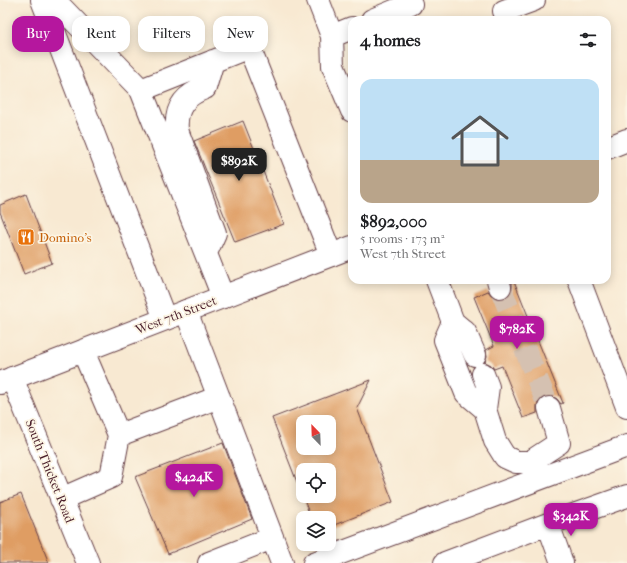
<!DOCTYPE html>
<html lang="en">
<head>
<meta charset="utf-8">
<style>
  :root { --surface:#fff; --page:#f6f6f6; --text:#202124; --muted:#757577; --accent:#b5179e }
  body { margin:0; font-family:"IM FELL French Canon",serif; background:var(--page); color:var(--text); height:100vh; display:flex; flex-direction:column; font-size:15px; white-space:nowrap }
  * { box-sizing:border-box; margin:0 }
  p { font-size:13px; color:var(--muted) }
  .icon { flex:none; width:22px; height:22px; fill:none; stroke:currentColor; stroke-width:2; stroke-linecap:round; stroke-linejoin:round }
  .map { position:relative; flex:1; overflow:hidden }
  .panel { position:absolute; left:348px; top:16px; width:263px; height:268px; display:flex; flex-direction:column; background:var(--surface); border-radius:12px; box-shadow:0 2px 10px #0003 }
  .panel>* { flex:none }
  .banner { position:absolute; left:12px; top:16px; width:276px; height:36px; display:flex; gap:8px }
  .needle { width:26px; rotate:337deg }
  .fabs { position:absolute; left:296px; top:415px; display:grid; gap:8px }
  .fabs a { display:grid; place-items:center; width:40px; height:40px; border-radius:8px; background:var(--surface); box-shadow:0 2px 10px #0003; font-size:20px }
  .price { position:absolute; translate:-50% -34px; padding:0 9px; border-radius:8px; background:var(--accent); color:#fff; font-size:13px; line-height:26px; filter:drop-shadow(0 1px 2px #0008) }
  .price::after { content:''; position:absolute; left:50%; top:24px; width:12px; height:9px; margin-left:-6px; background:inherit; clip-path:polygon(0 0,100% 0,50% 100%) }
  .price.active { background:#222; color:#fff }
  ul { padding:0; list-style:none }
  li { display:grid; align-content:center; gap:8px; height:212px; padding:0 12px }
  li span { display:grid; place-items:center; height:124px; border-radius:12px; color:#555 }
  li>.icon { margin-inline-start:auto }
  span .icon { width:72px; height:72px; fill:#fffc; stroke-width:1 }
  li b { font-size:17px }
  h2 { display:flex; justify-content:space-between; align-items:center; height:48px; padding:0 12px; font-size:17px }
  .tag { padding:0 14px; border-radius:12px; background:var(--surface); box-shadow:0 2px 10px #0003; font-size:14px; line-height:36px }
  .tag.active { background:var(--accent); color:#fff }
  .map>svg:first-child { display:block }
</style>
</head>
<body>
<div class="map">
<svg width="627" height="563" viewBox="0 0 627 563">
  <rect width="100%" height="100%" fill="#fcf5e5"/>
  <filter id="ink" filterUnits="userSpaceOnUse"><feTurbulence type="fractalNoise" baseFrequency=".025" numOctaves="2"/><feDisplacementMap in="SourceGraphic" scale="8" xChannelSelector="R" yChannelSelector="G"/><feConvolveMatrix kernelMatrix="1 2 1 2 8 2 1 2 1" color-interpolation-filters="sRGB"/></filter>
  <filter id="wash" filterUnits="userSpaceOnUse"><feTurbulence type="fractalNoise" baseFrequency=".012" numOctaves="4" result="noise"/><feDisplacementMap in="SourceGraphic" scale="16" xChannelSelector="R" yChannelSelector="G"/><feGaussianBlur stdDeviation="0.9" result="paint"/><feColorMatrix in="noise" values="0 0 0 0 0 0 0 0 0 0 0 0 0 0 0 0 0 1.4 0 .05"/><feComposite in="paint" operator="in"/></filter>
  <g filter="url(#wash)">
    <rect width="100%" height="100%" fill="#f8e9d2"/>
    <g id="blocks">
      <path fill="#df9d64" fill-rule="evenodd" d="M 243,121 L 284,224 L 235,242 L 194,141 Z
        M 26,194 L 52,263 L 24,274 L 0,212 L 0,205 Z
        M 514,281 L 563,403 L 561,404 L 557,399 L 552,396 L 545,396 L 540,399 L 537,405 L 537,413 L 523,418 L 502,366 L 494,369 L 491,365 L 485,362 L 487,356 L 486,350 L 494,346 L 474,297 L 488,291 L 492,296 L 497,299 L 504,299 L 509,295 L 512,290 L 512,282 Z
        M 371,380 L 357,408 L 393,502 L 329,527 L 329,518 L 311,518 L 272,418 ZM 303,422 L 329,422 L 329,448 L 303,448 ZM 303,470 L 329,470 L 329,496 L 303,496 Z
        M 223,443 L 252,519 L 168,554 L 135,477 Z
        M 21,494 L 49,563 L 0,563 L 0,502 Z"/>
    </g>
  </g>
  <g filter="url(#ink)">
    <use href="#blocks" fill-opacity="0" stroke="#643d44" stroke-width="1"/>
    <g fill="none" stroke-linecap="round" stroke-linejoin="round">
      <path stroke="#d5c1b1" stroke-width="22" stroke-dasharray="22 11" stroke-linecap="butt" d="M 500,287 L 549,408"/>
      <g stroke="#643d44" stroke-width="24">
        <path id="minor" d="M 42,0 L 165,319
          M 49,0 L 60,6 L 141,90 L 223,297
          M 318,0 L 332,36 L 333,66 L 352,111
          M 504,11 L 534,0
          M 372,20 L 411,4
          M 332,36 L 352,28
          M 141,90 L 249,47 L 331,255
          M 206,253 L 215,233 L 177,130 C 175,108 185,95 205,88 L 213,61
          M 437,280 L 453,322 L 445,340 L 466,393 L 485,409
          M 498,280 L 500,287
          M 579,280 L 627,407
          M 186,311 L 282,563
          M 453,322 L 465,332 L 475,355
          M 83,351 L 119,435 L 219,397
          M 483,374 L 488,387 L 485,409 L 495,441 L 505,457 L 516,462 L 530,462 L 559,443 L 549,408
          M 12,378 L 88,563
          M 61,499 L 111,477 L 119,435
          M 548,524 L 562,563
          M 209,563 L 272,538
          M 314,563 L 627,446
          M 445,563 L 548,524 L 627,496"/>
      </g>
      <g stroke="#643d44" stroke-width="24">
        <path id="major" d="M 607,148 L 627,140
          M 0,383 L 352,247"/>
      </g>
      <use href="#minor" stroke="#fff" stroke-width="22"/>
      <use href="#major" stroke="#fff" stroke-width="22"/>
    </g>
  </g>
  <defs>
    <g id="restaurant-square" transform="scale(0.9)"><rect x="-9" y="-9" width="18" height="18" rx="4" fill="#e8710a" stroke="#fcf5e5"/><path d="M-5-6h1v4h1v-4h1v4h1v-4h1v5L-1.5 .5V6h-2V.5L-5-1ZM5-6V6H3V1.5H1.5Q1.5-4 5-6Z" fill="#fff"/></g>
  </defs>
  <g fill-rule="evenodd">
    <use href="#restaurant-square" x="26" y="237"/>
  </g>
  <g text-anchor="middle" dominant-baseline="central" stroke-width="3.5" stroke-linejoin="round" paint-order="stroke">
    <g font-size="13" fill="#c56008" stroke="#fcf5e5" text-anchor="start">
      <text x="39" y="237">Domino's</text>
    </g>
    <g font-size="13" fill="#4a1f2b" stroke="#fcf5e5">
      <text transform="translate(176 315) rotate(-21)">West 7th Street</text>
      <text transform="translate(50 471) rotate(68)">South Thicket Road</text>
    </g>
  </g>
</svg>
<div class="fabs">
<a><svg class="needle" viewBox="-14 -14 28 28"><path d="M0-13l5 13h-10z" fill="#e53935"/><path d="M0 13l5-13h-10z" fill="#757577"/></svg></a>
<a><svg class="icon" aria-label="locate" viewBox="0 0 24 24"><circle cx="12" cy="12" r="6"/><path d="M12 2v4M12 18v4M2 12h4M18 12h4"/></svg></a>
<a><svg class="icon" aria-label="layers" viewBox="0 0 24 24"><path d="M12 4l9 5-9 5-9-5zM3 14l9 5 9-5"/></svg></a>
</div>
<b class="price active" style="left:239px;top:182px">$892K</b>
<b class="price" style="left:517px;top:350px">$782K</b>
<b class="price" style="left:194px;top:498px">$424K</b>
<b class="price" style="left:571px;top:537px">$342K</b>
<div class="banner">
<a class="tag active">Buy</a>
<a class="tag">Rent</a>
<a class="tag">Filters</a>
<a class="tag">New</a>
</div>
<section class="panel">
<h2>4 homes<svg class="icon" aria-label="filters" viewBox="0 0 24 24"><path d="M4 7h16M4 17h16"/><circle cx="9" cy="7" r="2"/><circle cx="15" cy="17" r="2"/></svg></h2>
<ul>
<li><span style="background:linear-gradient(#bfe0f5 65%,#b9a48a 0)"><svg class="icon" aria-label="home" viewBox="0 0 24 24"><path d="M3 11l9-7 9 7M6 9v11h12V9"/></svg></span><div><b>$892,000</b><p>5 rooms · 173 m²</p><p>West 7th Street</p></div></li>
</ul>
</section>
</div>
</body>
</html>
